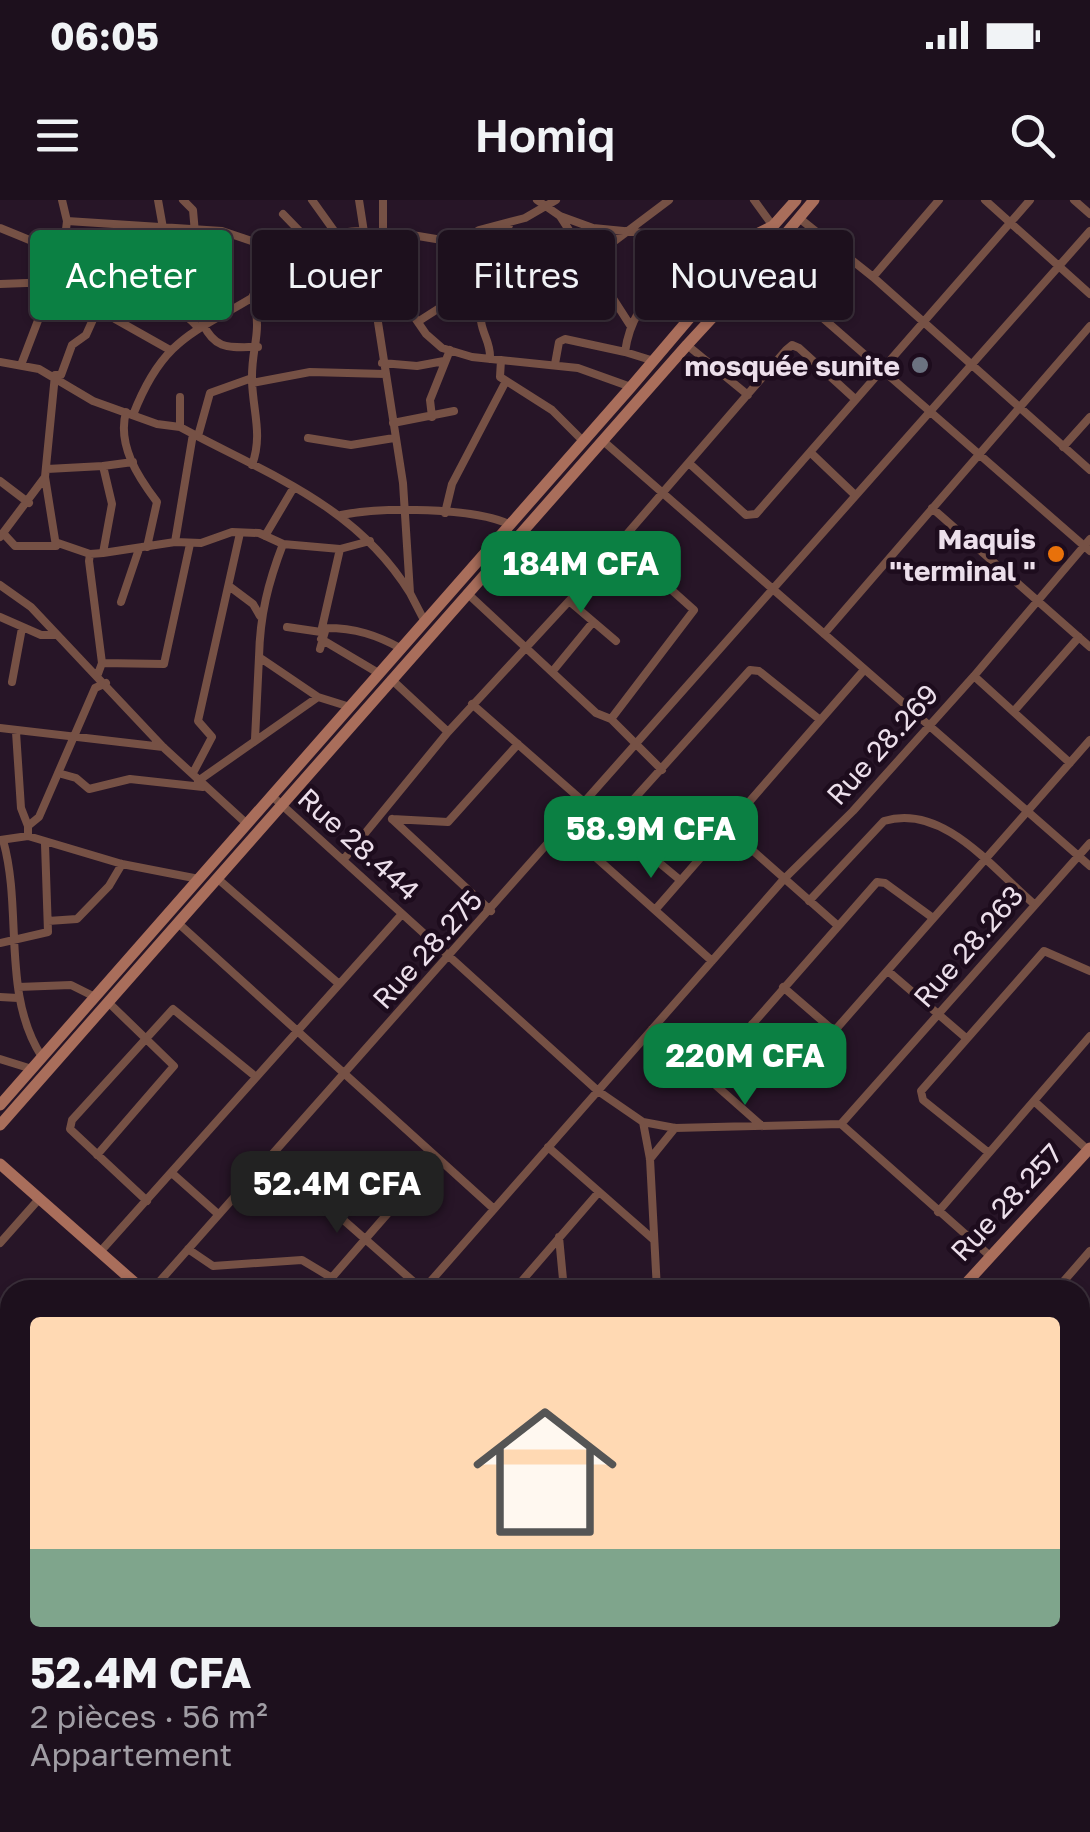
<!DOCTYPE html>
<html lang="fr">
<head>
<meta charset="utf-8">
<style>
  :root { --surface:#1d101d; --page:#2a1e2a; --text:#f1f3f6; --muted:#a09da4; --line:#3b303b; --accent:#0b8043 }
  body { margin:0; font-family:"Golos Text",sans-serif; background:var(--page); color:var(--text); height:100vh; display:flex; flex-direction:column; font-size:38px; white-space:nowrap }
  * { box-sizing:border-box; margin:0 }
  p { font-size:32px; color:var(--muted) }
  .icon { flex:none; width:55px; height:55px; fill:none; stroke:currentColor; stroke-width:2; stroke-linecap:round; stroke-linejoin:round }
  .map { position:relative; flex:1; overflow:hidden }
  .sheet { position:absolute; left:0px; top:1080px; width:1090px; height:552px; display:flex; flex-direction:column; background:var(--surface); border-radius:30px 30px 0 0; box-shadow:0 2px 8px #0004,0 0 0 2px var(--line) }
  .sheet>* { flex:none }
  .banner { position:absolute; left:30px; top:30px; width:1030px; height:90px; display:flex; gap:20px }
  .price { position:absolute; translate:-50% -85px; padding:0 22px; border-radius:20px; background:var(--accent); color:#fff; font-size:32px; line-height:65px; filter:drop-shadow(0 2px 5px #0008) }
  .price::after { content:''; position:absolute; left:50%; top:60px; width:30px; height:22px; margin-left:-15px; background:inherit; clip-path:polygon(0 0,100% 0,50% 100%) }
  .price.current { background:#222; color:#fff }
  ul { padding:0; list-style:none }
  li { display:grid; align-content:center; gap:20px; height:530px; padding:0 30px }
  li+li { border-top:2px solid var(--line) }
  li span { display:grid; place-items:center; height:310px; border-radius:10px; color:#555 }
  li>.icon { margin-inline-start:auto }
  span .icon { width:180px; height:180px; fill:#fffc; stroke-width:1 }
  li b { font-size:42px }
  .tag { padding:0 35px; border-radius:10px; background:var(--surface); box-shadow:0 2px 8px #0004,0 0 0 2px var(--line); font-size:35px; line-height:90px }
  .tag.current { background:var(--accent); color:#fff }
  .status { display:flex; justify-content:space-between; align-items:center; height:70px; padding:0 50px; background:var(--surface); direction:ltr }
  .status svg { height:28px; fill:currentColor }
  header { display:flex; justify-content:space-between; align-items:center; height:130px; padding:0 30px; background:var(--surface); font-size:45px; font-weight:600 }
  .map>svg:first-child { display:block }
</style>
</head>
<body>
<div class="status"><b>06:05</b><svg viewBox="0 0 49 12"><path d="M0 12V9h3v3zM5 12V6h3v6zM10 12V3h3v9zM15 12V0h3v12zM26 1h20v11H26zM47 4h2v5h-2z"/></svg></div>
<header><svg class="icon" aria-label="menu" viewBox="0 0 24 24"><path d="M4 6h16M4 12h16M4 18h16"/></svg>Homiq<svg class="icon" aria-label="search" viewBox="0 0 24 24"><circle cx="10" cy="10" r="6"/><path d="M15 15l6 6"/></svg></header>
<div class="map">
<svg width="1090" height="1632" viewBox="0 0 1090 1632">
  <rect width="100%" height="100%" fill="#271527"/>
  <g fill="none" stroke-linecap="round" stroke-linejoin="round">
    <path stroke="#765145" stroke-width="8" d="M 62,0 L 67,21
      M 158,0 L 163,28
      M 183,0 L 193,10 L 203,124 C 216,151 230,147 258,147
      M 312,0 L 355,60 L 393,86 L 426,134 L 442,148 L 472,157 L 578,168 L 631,187
      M 359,0 L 403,283 L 410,393 L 425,422
      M 537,0 L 560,16 L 593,28 L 654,34 L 718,55 L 730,68
      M 754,0 L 773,26
      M 985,0 L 1090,94
      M 1074,0 L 1090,14
      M 283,14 L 313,45
      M 560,16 L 630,125
      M 799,18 L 873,77 L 1090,270
      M 0,28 C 37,43 181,101 198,128
      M 383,35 L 383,0
      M 365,36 L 412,35 L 460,43 L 479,30 L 525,18 L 556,0
      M 773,59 L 786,86
      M 588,61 L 669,0
      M 760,74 L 786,86 L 1090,351
      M 873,77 L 939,0
      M 0,84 L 53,82
      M 335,85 L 340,73 L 369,73
      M 115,119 L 170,150
      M 419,121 L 455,98 L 458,88
      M 687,145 L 748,195
      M 625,152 L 654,161
      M 490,159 C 491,143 483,136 481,121 C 477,89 497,51 510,23
      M 501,160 L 500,177 L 552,210 L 583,241
      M 0,162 L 39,169 L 93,201 L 157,224 L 180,227 C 267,274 356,305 410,393
      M 382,163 L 417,166 L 444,161
      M 555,164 L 559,142 L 565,139 L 625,152 C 633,95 669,90 689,46
      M 21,165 L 63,55 L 67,21 L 222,31 L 293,55 L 315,82
      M 252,183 L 310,172 L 385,174
      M 126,212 C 117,245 138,277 157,302 L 147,347
      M 133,215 C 164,135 196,133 263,91 C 276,83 281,66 293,56 C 312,40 340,30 364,31
      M 432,217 L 430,200 L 450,150
      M 393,223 L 454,211
      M 180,227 L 180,197
      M 198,236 L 210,193 L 252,178
      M 308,238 L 351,245 L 394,238
      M 602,240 L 1090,666
      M 1063,247 L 1090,217
      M 810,252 L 854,294
      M 690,264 L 746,315 L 756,314 L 1030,0
      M 252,265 C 263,235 253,212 252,181 C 251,145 263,136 253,96
      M 103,266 L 133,262
      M 47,269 L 103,266 L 112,304 L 103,353 L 90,354 L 89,361 L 102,463 L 98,474
      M 0,281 L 29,303
      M 932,308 L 1090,447
      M 445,313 L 452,284 L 506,181
      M 341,315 C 383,307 473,307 511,325
      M 3,333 L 15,346 L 56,346 L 45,277
      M 265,336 L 294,287
      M 0,337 L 45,277 L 55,175 L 61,175 L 72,145 L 86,135 L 95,115
      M 175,342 L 193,234
      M 58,343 L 90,354
      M 103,353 L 175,342 L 201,343 L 232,332 L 259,333 L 283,344
      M 0,385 L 31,407 L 163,547 L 247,624
      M 229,386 L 253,404 L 260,416
      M 467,393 L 596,513 L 611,519 L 662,570
      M 569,401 L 616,441
      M 121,402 L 139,349
      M 0,417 L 41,435 L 57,435
      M 287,427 L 321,432 L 340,349
      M 824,434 L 1090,126
      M 321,439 L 380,474
      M 320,449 L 326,428 C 355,428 377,435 402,449
      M 102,463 L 164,464 L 190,344
      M 552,472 L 593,422
      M 974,476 L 1070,563
      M 391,479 L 448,532
      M 12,482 L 22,428
      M 318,497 L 259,457 C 260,415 268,383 283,344 L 340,349 L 370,341
      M 472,504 L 585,603
      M 1014,511 L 1079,437
      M 611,519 L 694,410 L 619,343
      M 0,528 L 163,547
      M 16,532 L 21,608 L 28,626
      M 255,539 L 259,457
      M 58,573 L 76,578 L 89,589 L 130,579 L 203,587
      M 193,573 L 212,537 L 198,521 L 240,333
      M 198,581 L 318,497 L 350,507
      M 272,596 L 598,891 L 643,922 L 675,928 L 841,924 L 990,1056
      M 392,619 L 448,622 L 518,544
      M 392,619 L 491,711
      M 726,627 L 836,724
      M 564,629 L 712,761
      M 28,636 L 28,626 L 39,617 L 95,488 L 106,483
      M 0,640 L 28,636 L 122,664 L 199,679
      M 3,640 C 23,710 1,794 42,857
      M 344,659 L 448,532 L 569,401 L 786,150 L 792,145 L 799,148 L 855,199
      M 218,679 L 338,783
      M 680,680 L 615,626 L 616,619 L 750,470 L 759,471 L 819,519
      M 809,701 L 884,621 C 943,603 992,668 1034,704
      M 655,710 L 864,470
      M 48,721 L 77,719 L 109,686 L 122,664
      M 178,723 L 494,1009
      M 0,743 L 48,732 L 45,644
      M 888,771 L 966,838
      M 18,787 L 71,785 L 95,797
      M 783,787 L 834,831
      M 0,797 L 18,798
      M 752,824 L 787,854 L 815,853 L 1090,540
      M 652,829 L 762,926
      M 0,859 L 32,869
      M 707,876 L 877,682 L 885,683 L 933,718
      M 1034,901 L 1090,952
      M 643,922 L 650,959 L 657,1090
      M 841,924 L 1090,643
      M 548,947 L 654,1040
      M 989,953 L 923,900 L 921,891 L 1044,751 L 1090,771
      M 97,955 L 174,866 L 108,802
      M 272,957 L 423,1090
      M 650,959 L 675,928
      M 173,974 L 218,1014
      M 300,979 C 341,941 370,962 404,994
      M 147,1001 L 70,929 L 72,920 L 173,809 L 256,877
      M 938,1012 L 1090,836
      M 559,1037 L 564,1090
      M 0,1043 L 39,999
      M 188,1049 L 213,1066 L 302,1060 L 332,1078
      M 100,1052 L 402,714
      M 152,1090 L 1090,31
      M 321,1090 L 436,958
      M 423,1090 L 784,679 L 853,611 L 974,476 L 1090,339
      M 514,1090 L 598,993
      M 1056,1090 L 1090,1051
      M 1080,1137 L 1090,1145
      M 0,1220 L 10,1229
      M 1080,1221 L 1090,1229
      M 0,1265 L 10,1253
      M 0,1300 L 10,1309
      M 1080,1312 L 1090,1302
      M 1080,1410 L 1090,1418
      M 0,1452 L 10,1440
      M 1080,1499 L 1090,1488
      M 0,1552 L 10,1560
      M 0,1572 L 10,1561
      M 1080,1599 L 1090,1588
      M 181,1622 L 192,1632
      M 364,1622 L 375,1632
      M 647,1622 L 658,1632
      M 1039,1622 L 1050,1632 L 1059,1622
      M 38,1632 L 45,1622
      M 125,1632 L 133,1622
      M 214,1632 L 223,1622
      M 311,1632 L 319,1622
      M 395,1632 L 403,1622
      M 578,1632 L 586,1622
      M 794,1632 L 803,1622
      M 881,1632 L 889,1622
      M 963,1632 L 971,1622"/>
    <path stroke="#a96e5b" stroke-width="11" d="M 0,905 L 631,187 L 728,73 L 739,43 L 773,26 L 796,0
      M 0,925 L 687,145 L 747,80 L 766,70 L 778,43 L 814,0
      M 0,964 L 143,1090
      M 960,1090 L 1090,948
      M 742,1622 L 753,1632
      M 485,1632 L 493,1622"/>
  </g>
  <circle fill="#6b7280" stroke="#1d0c1d" stroke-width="4" cx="920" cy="165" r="10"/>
  <circle fill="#e8710a" stroke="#1d0c1d" stroke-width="4" cx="1056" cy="354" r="10"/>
  <g text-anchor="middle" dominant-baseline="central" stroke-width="9" stroke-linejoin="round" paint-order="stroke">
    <g font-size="28" font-weight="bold" fill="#ecdfeb" stroke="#1d0c1d" text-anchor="end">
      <text x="900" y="165">mosquée sunite</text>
      <text x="1036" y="338">Maquis<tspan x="1036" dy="32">"terminal "</tspan></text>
    </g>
    <g font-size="28" fill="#ecdfeb" stroke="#1d0c1d">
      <text transform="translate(882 544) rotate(-48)">Rue 28.269</text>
      <text transform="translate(359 644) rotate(42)">Rue 28.444</text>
      <text transform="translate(968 746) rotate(-49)">Rue 28.263</text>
      <text transform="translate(427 749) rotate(-48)">Rue 28.275</text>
      <text transform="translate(1006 1002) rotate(-47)">Rue 28.257</text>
    </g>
  </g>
</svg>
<b class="price" style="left:581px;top:416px">184M CFA</b>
<b class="price" style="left:651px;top:681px">58.9M CFA</b>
<b class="price" style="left:745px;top:908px">220M CFA</b>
<b class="price current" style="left:337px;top:1036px">52.4M CFA</b>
<div class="banner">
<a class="tag current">Acheter</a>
<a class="tag">Louer</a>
<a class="tag">Filtres</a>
<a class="tag">Nouveau</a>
</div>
<section class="sheet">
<ul>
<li><span style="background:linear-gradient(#ffd9b3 75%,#7fa58c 0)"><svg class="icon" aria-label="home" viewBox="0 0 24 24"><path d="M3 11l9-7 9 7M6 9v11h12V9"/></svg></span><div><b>52.4M CFA</b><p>2 pièces · 56 m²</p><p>Appartement</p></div></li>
</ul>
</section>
</div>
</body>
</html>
